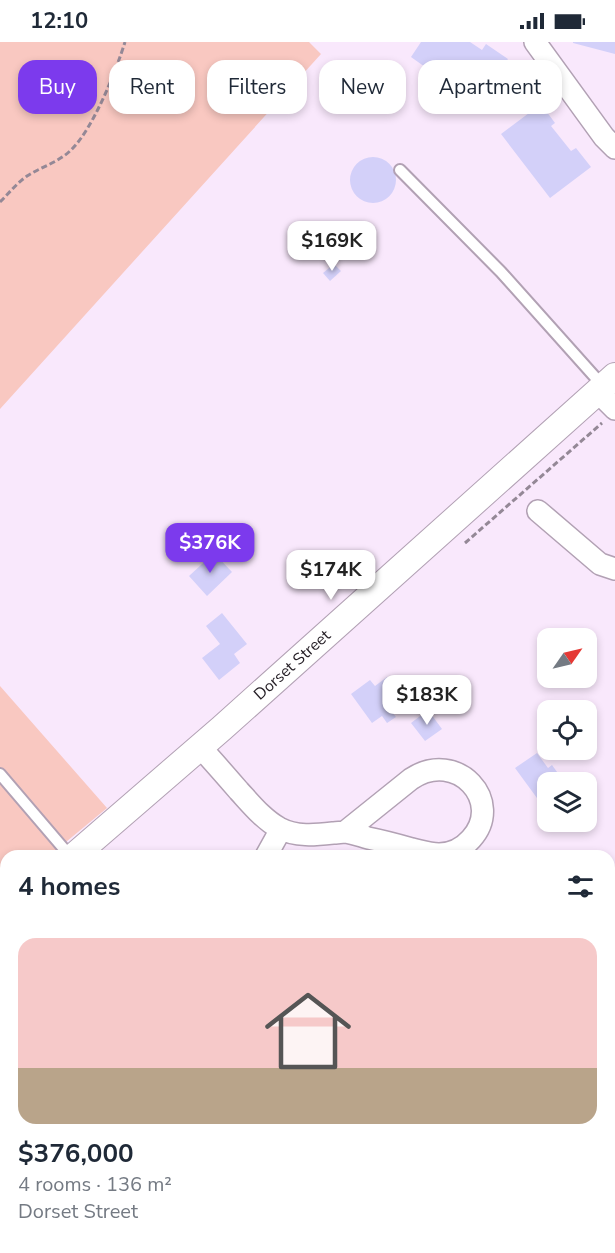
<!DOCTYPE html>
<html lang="en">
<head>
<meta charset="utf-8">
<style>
  :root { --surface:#fff; --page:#f2f2f3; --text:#1f2937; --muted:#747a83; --line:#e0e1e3; --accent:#7c3aed }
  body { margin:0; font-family:"Nunito Sans",sans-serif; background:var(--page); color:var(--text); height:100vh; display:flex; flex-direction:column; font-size:22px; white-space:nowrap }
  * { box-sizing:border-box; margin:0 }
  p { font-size:20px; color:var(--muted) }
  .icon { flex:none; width:33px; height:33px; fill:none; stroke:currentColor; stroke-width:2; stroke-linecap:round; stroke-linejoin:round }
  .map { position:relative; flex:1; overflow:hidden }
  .drawer { position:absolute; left:0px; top:808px; width:615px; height:404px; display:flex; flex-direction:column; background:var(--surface); border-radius:18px 18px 0 0; box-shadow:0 3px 9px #0003 }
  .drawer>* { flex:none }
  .guide { position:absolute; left:18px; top:18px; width:579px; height:54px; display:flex; gap:12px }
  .needle { width:39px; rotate:56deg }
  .controls { position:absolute; left:537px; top:586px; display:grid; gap:12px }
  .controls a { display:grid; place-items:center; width:60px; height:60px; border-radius:12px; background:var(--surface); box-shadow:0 3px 9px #0003; font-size:30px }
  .price { position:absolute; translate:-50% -51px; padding:0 14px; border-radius:12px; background:#fff; color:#222; font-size:20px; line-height:39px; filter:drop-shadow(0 2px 3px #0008) }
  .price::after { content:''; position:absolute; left:50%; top:36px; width:18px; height:14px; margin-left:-9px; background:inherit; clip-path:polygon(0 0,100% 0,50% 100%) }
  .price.selected { background:var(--accent); color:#fff }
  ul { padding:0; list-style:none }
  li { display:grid; align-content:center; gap:12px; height:318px; padding:0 18px }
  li+li { border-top:2px solid var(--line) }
  li span { display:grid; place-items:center; height:186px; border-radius:18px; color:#555 }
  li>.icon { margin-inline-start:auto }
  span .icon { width:108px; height:108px; fill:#fffc; stroke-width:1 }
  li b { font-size:26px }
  h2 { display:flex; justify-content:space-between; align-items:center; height:72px; padding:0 18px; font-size:26px }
  .chip { padding:0 21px; border-radius:18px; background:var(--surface); box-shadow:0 3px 9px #0003; font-size:21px; line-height:54px }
  .chip.selected { background:var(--accent); color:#fff }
  .status { display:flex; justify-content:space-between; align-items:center; height:42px; padding:0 30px; background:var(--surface); direction:ltr }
  .status svg { height:16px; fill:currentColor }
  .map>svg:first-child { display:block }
</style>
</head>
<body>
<div class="status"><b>12:10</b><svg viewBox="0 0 49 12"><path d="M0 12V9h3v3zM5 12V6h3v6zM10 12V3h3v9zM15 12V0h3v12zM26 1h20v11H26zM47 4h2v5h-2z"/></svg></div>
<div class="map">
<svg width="615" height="1211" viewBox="0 0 615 1211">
  <rect width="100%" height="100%" fill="#f9e8fc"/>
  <path fill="#f9c8c1" d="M 0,0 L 309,0 L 321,12 L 0,367 Z
    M 0,644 L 107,766 L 49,814 L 6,814 L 6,850 L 0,855 Z
    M 609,1028 L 615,1029 L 615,1211 L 0,1211 L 0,1156 L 6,1154 L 6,1206 L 609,1206 Z"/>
  <path fill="#d3d0f9" d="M 421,0 L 470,0 L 482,8 L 486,2 L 508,17 L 477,62 L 411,15 Z
    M 573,0 L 615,0 L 615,12 L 573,1 Z
    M 541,62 L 555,81 L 551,84 L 571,109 L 576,106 L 591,125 L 550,156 L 501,92 Z
    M350 138a23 23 0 1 1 46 0a23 23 0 1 1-46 0Z
    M 334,222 L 341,229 L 330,239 L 323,231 Z
    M 214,511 L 232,530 L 207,554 L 189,534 Z
    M 222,571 L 247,602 L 234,612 L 240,621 L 219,638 L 202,616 L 220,602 L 206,584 Z
    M 387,635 L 398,650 L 384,660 L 396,675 L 387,681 L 382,674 L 372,681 L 351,652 L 370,638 L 375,644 Z
    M 428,668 L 442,687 L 425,699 L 411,681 Z
    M 537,711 L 548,726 L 552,723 L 565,741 L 548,741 L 548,765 L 545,767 L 515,726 Z"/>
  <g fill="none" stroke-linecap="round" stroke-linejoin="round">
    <g stroke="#b2a1b4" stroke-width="14">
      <path id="service" d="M 400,128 L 501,230 L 603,344
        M 0,732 L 70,814"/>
    </g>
    <g stroke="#b2a1b4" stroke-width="24">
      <path id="minor" d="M 535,0 L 604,95 L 615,106
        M 598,350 L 615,367
        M 538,469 L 600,522 L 615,527
        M 200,705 C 213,719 226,734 239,749 C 251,762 263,777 279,786 C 296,795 315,793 333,791 C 337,791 342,790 346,790 C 353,791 361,794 368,796 C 383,799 398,803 412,807 C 421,809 430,812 439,812 C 451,812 463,806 471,797 C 505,760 457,706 411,737 L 345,790
        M 266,814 L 281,787
        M 0,1005 L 6,1006"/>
    </g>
    <g stroke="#b2a1b4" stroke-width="28">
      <g id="tertiary">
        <path id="s1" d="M 74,814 L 222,686 L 615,334"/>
        <path d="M 0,879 L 6,874"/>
      </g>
    </g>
    <path stroke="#948896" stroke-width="3" stroke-dasharray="6 3" stroke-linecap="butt" d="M 0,160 C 9,151 17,141 27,134 C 41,125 59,120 71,108 C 93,87 116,29 125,0
      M 465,501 L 602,381
      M 0,906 L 6,901"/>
    <use href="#service" stroke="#fff" stroke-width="10"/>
    <use href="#minor" stroke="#fff" stroke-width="21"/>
    <use href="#tertiary" stroke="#fff" stroke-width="26"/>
  </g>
  <g text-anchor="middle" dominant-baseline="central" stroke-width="5" stroke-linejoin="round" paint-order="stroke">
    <g font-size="16" fill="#241e25" stroke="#fff">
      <text stroke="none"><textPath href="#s1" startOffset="290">Dorset Street</textPath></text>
    </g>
  </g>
</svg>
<div class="controls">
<a><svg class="needle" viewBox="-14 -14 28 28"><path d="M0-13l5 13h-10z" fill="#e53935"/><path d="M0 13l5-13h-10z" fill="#747a83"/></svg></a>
<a><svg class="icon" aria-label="locate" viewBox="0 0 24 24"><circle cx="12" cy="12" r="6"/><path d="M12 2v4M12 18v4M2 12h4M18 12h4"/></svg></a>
<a><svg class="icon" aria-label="layers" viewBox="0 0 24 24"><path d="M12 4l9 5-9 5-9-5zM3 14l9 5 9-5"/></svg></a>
</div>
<b class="price" style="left:332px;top:230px">$169K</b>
<b class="price selected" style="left:210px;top:532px">$376K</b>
<b class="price" style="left:331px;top:559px">$174K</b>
<b class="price" style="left:427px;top:684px">$183K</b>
<div class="guide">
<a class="chip selected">Buy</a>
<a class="chip">Rent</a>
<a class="chip">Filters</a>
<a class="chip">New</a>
<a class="chip">Apartment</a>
</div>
<section class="drawer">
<h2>4 homes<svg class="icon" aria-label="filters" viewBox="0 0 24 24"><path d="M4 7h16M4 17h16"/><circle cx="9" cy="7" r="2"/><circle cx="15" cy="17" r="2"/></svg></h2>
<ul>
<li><span style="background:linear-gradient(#f6c9c9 70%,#b9a48a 0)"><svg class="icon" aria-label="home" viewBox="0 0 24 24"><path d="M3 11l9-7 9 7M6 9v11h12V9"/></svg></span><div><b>$376,000</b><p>4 rooms · 136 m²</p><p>Dorset Street</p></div></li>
</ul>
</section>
</div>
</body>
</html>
